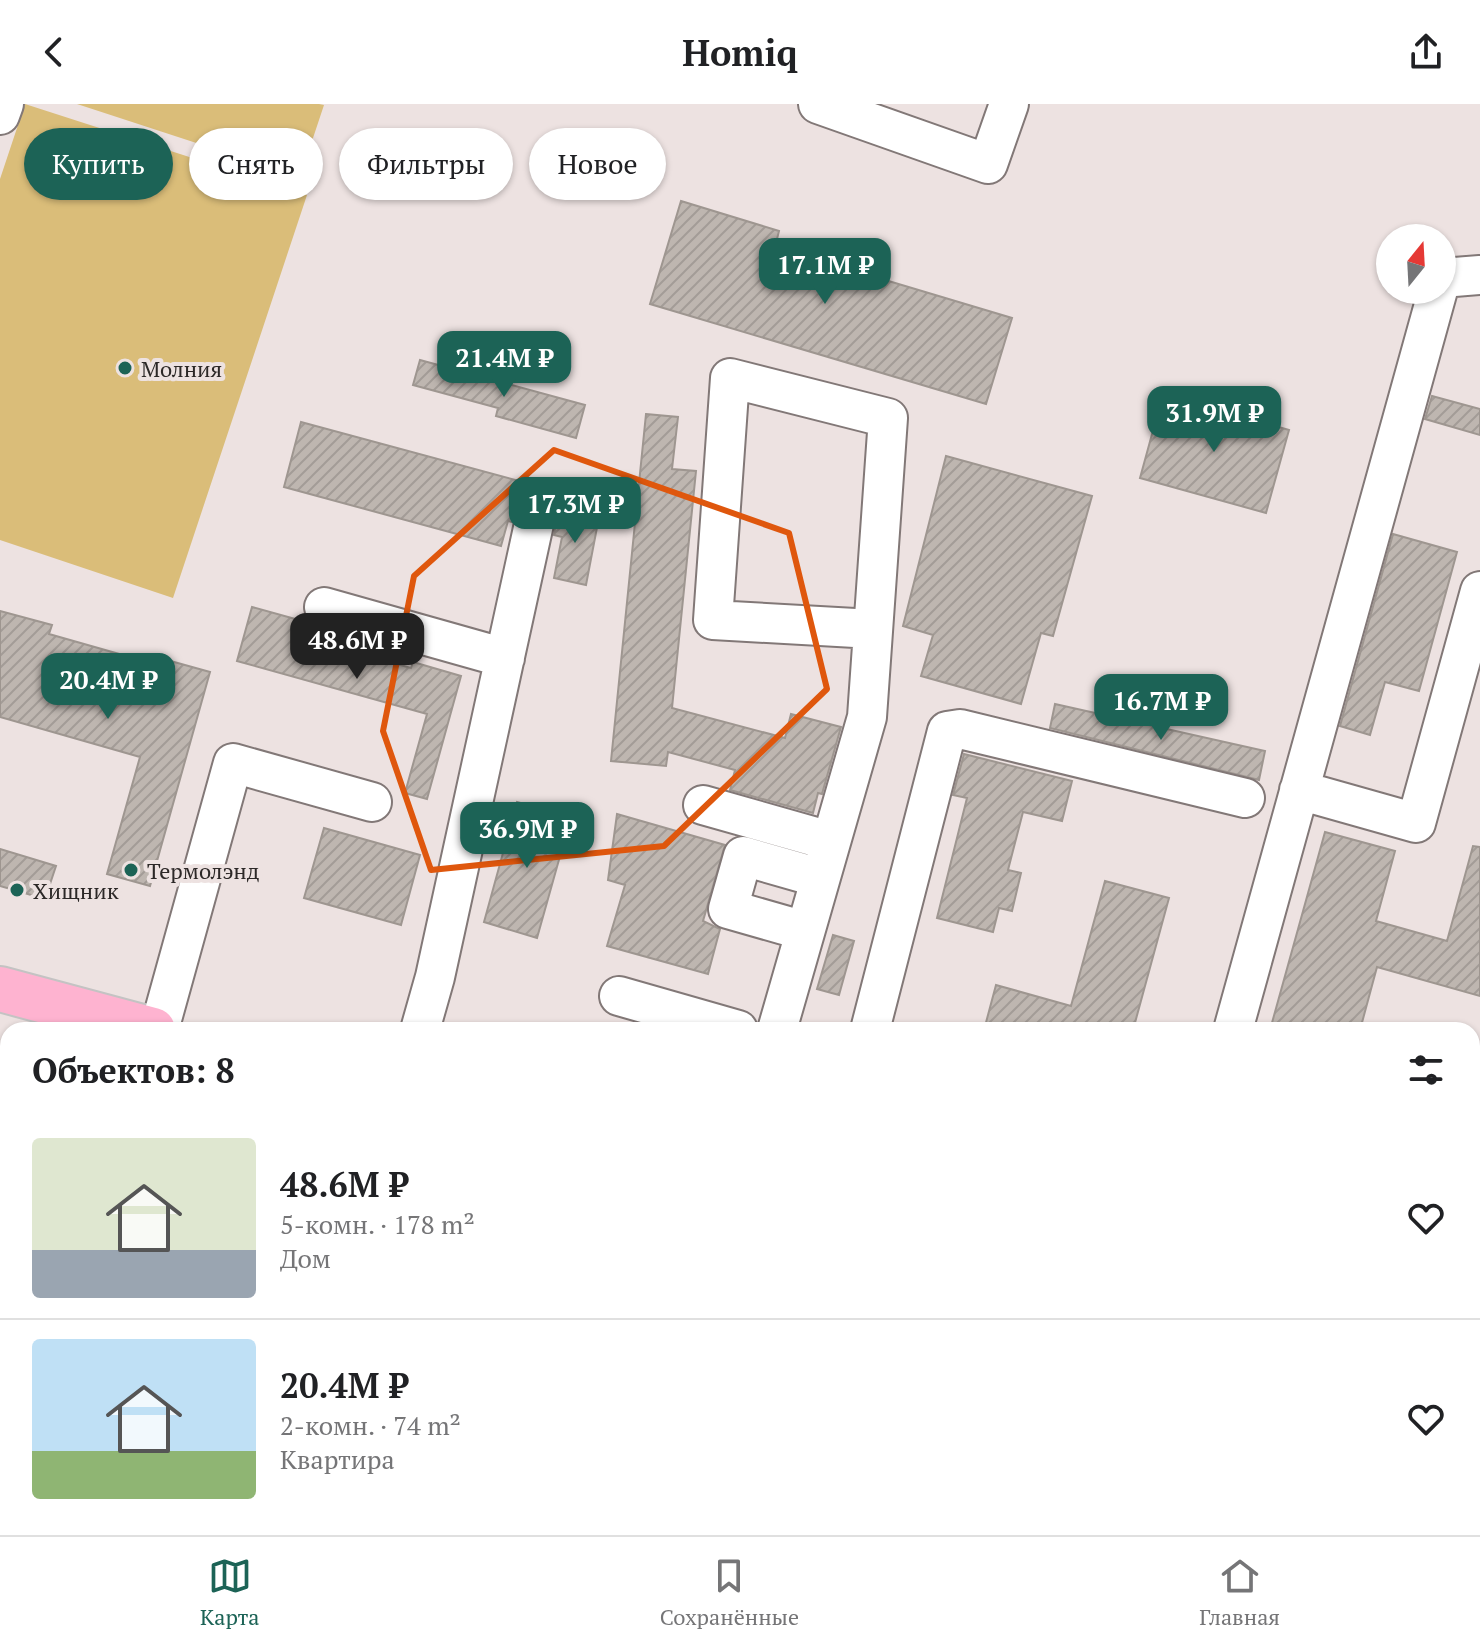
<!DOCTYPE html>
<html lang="ru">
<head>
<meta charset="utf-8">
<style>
  :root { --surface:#fff; --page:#f6f6f6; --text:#202124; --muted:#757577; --line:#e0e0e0; --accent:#1c6356 }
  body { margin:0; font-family:"PT Serif",serif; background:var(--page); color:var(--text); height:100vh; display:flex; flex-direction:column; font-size:30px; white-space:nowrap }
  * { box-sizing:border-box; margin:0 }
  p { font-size:26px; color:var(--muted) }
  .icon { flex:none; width:44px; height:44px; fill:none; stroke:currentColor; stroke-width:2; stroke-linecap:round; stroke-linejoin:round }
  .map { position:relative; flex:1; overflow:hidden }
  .sheet { position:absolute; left:0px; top:918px; width:1480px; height:514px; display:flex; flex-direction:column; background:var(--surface); border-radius:24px 24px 0 0; box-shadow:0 2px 6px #0004 }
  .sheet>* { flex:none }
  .banner { position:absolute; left:24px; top:24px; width:800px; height:72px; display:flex; gap:16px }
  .needle { width:52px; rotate:18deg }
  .buttons { position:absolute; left:1376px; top:120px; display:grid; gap:16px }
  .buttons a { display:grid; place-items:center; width:80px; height:80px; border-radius:50%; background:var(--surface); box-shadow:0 2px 6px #0004; font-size:40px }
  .price { position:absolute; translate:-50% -68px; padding:0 18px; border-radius:16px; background:var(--accent); color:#fff; font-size:26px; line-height:52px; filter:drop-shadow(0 2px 4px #0008) }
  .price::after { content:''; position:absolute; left:50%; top:48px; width:24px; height:18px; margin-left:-12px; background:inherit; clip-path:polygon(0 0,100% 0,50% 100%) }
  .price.on { background:#222; color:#fff }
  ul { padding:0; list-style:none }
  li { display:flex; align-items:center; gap:24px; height:200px; padding:0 32px }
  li+li { border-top:2px solid var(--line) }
  li span { display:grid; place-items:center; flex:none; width:224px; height:160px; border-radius:8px; color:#555 }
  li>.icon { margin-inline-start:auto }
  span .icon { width:96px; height:96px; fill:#fffc; stroke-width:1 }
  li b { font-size:34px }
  h2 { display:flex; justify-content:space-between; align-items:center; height:96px; padding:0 32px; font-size:34px }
  .pill { padding:0 28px; border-radius:36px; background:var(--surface); box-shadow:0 2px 6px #0004; font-size:28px; line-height:72px }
  .pill.on { background:var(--accent); color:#fff }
  header { display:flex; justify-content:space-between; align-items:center; height:104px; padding:0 32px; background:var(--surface); font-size:36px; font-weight:600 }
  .tab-bar { display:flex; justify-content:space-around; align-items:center; height:112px; border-top:2px solid var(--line); background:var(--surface); font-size:22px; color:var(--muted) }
  .tab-bar a { display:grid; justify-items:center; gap:4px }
  .tab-bar .on { color:var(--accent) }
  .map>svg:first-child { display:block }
</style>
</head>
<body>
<header><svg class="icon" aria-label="back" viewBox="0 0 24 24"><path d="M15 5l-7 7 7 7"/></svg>Homiq<svg class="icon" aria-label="share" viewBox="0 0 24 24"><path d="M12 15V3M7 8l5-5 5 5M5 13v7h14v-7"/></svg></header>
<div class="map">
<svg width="1480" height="1431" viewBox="0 0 1480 1431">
  <defs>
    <pattern id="forest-firs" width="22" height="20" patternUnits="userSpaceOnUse" patternTransform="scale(2)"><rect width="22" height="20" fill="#dabd79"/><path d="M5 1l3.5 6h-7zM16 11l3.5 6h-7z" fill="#bba269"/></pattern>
    <pattern id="building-hatch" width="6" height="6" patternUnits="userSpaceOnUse" patternTransform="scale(2)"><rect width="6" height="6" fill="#beb6b0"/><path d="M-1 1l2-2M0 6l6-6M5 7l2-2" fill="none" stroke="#a39c97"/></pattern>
  </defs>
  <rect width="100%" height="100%" fill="#ede2e1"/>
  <path fill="#dabd79" d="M 25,0 L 307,91 L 173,494 L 0,436 L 0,75 Z
    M 77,0 L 319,0 L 324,1 L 300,73 Z
    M 1078,1424 L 1268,1424 L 1266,1431 L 1076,1431 Z"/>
  <path fill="url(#forest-firs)" d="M 681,1424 L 1078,1424 L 1076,1431 L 679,1431 Z"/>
  <path fill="url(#building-hatch)" stroke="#9e9690" stroke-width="2" d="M 681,97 L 779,127 L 775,143 L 1012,214 L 986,300 L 650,200 Z
    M 420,256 L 585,301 L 576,334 L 496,312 L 498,304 L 413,281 Z
    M 1163,290 L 1289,326 L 1266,409 L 1140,374 Z
    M 1432,292 L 1480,305 L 1480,331 L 1425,315 Z
    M 646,310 L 678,313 L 672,365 L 696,367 L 672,604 L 785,634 L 791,610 L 841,623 L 822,690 L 818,689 L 813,709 L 730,686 L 735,666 L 668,648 L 666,662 L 611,657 Z
    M 301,318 L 519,377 L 516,388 L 522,390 L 512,418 L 508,417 L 501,442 L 284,383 Z
    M 946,352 L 1092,392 L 1053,532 L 1041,529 L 1021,600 L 921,572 L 933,531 L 903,522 Z
    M 558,405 L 599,413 L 586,481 L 554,474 L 562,433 L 554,431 Z
    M 1393,430 L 1457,448 L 1419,587 L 1385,578 L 1370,631 L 1340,622 Z
    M 252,503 L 306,518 L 301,533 L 411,564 L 413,558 L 461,572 L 427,695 L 405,689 L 427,610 L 237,557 Z
    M 0,507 L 52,521 L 49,530 L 165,563 L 167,556 L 210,568 L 150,782 L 107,770 L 140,653 L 0,613 Z
    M 1055,600 L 1265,647 L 1259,676 L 1050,624 Z
    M 964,650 L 1072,677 L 1062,717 L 1023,708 L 1008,766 L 1021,769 L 1012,807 L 999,804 L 993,828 L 937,814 L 967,694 L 953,691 Z
    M 517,698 L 571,713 L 537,834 L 484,818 Z
    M 617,710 L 725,741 L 703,817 L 720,825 L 708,870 L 607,842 L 625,781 L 608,776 Z
    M 324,724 L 420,751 L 401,821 L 304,794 Z
    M 1325,728 L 1395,747 L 1376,817 L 1447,837 L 1473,742 L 1480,743 L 1480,892 L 1377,863 L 1360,926 L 1270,926 Z
    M 0,745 L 56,762 L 45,795 L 0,782 Z
    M 1105,777 L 1169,794 L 1133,926 L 984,926 L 996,881 L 1071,902 Z
    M 833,831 L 854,837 L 839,891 L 817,885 Z"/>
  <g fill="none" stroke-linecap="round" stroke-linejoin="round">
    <g stroke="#827877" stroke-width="42">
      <path id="minor" d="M 818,0 L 988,60 L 1009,0
        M 0,11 L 4,0
        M 1442,174 L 1480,171
        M 324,503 L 505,554
        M 1299,686 L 1416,719 L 1480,487
        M 703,701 L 830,737
        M 805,827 L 728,805 L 743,752 L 820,774
        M 619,892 L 738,926
        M 159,926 L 233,659 L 372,698
        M 420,926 L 435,873 L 537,406
        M 777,926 L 867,613 L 888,314 L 730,274 L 713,516 L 873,525
        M 870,926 L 947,627 L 960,625 L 1245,694
        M 1233,926 L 1438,186
        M 1472,1053 L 1480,1056
        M 1472,1127 L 1480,1129
        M 518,1431 L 520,1424
        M 1319,1431 L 1321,1424"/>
    </g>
    <g stroke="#c4c3c3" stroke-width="48">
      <path id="major" d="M 0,885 L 153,926
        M 1472,1280 L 1480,1282
        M 668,1431 L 670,1424"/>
    </g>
    <use href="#minor" stroke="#fff" stroke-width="38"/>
    <use href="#major" stroke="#feb3d0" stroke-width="44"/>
  </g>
  <path fill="none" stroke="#df570d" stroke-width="6" stroke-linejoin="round" d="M 554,346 L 789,429 L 827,585 L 664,742 L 431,766 L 383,627 L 414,472 Z"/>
  <g fill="#1c6356" stroke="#ede2e1" stroke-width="3">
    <circle cx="125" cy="264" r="8"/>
    <circle cx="131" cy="766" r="8"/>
    <circle cx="17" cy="786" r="8"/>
  </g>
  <g text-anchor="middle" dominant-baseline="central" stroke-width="8" stroke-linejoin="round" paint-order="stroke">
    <g font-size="22" fill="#2c2827" stroke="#ede2e1" text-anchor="start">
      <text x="141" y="264">Молния</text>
      <text x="147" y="766">Термолэнд</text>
      <text x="33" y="786">Хищник</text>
    </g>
  </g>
</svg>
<div class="buttons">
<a><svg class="needle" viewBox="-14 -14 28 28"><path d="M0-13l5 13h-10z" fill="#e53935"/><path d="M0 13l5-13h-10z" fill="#757577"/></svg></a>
</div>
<b class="price" style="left:825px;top:202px">17.1M ₽</b>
<b class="price" style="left:504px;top:295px">21.4M ₽</b>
<b class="price" style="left:1214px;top:350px">31.9M ₽</b>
<b class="price" style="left:575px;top:441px">17.3M ₽</b>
<b class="price on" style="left:357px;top:577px">48.6M ₽</b>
<b class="price" style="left:108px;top:617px">20.4M ₽</b>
<b class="price" style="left:1161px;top:638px">16.7M ₽</b>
<b class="price" style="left:527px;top:766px">36.9M ₽</b>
<div class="banner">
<a class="pill on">Купить</a>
<a class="pill">Снять</a>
<a class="pill">Фильтры</a>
<a class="pill">Новое</a>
</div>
<section class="sheet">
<h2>Объектов: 8<svg class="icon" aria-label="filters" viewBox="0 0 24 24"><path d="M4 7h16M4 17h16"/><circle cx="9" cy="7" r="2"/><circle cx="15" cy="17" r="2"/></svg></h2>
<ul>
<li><span style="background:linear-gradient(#dfe7d0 70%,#9aa5b1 0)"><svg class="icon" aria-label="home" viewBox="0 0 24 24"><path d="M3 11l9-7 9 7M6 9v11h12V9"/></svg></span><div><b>48.6M ₽</b><p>5-комн. · 178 m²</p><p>Дом</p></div><svg class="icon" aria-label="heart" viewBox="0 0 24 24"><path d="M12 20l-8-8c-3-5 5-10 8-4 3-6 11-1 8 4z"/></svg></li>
<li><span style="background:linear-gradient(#bfe0f5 70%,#8fb573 0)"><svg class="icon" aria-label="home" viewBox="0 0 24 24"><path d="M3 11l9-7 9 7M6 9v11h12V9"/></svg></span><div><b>20.4M ₽</b><p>2-комн. · 74 m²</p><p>Квартира</p></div><svg class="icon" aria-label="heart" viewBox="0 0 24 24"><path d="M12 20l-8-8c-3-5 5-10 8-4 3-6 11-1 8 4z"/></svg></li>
</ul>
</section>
</div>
<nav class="tab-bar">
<a class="on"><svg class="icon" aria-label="map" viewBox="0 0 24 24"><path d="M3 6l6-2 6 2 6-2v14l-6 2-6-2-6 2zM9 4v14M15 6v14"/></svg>Карта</a>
<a><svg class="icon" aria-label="saved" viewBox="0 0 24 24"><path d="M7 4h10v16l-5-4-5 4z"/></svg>Сохранённые</a>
<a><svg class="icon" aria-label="home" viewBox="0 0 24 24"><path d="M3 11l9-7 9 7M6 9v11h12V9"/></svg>Главная</a>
</nav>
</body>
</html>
